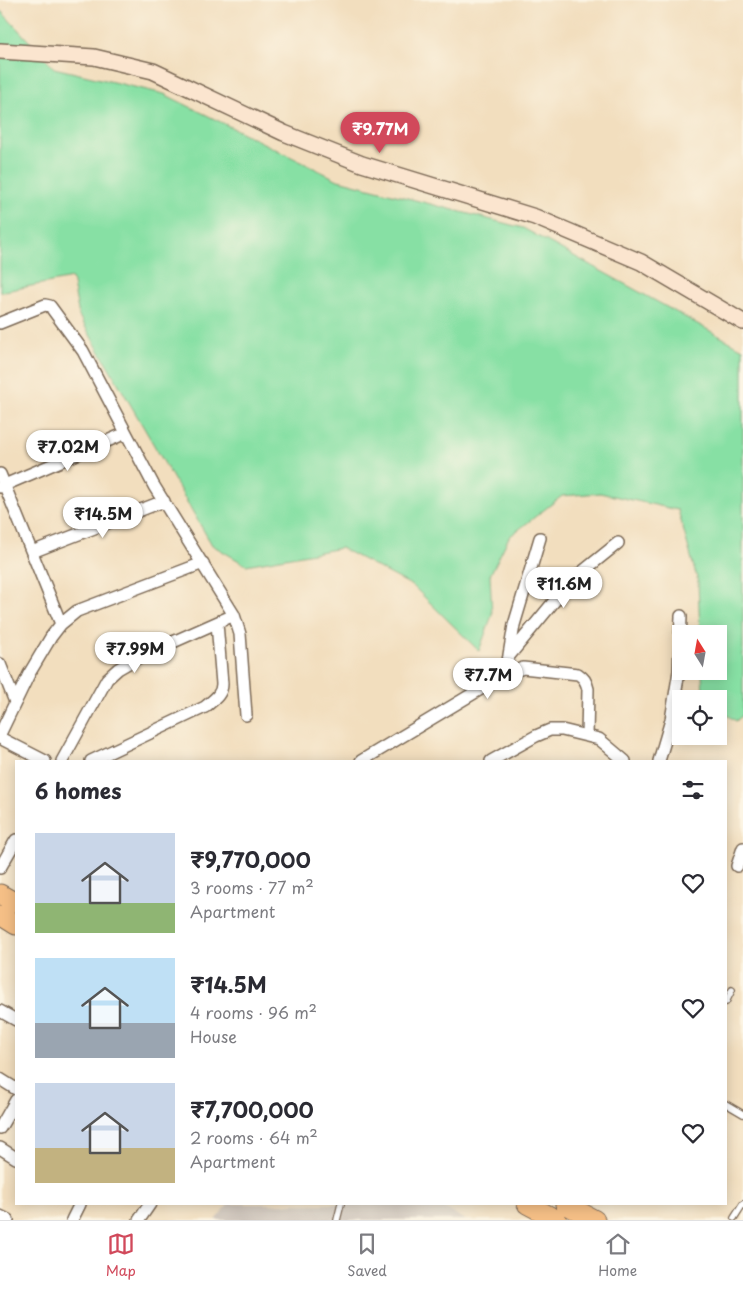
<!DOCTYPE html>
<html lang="en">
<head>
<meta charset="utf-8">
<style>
  :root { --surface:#fff; --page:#f7f7f7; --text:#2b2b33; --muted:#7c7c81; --line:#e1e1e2; --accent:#d1495b }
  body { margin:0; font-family:"Playpen Sans",sans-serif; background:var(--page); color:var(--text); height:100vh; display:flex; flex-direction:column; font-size:19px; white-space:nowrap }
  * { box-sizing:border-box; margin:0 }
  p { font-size:16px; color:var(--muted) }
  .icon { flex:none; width:28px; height:28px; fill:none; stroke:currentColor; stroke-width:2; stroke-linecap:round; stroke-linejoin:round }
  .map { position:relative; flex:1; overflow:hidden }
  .drawer { position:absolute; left:15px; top:760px; width:712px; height:445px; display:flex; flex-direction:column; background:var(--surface); border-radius:0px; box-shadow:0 2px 12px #0003 }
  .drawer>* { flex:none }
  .needle { width:32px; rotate:349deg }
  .controls { position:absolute; left:672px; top:625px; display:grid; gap:10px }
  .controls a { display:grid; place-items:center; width:55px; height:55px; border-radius:0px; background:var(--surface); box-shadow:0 2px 12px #0003; font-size:25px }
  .price { position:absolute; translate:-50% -42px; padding:0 11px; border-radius:18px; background:#fff; color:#222; font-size:16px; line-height:32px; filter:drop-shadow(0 1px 2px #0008) }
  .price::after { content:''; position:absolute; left:50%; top:30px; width:15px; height:11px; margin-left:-8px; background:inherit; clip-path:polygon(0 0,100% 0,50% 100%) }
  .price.active { background:var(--accent); color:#fff }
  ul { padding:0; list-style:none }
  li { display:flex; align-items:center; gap:15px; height:125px; padding:0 20px }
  li span { display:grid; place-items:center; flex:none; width:140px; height:100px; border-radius:0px; color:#555 }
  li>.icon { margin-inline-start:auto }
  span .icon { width:60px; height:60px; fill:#fffc; stroke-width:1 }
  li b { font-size:21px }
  h2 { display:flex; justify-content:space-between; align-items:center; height:60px; padding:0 20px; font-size:21px }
  .menu { display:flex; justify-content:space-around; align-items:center; height:70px; border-top:1px solid var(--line); background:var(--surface); font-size:14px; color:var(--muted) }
  .menu a { display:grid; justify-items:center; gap:2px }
  .menu .active { color:var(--accent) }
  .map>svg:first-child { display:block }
</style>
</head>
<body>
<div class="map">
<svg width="743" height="1220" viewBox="0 0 743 1220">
  <rect width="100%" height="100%" fill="#fcf5e5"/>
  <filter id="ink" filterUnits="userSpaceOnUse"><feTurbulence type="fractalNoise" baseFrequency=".02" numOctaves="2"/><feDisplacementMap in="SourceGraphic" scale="10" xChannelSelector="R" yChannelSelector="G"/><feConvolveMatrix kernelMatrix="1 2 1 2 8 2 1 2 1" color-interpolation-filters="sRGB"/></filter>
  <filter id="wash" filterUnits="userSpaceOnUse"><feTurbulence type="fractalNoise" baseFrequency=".0096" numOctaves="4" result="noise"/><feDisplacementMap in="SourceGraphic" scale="20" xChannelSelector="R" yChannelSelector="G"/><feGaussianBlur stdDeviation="1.12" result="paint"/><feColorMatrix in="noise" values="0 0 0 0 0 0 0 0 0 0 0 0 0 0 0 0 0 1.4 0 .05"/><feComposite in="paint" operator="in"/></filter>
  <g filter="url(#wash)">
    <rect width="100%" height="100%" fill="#f2debe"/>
    <path fill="#ccc2b9" d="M 229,1204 L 437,1204 L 466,1220 L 215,1220 Z"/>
    <path fill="#87e0a4" stroke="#618561" d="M 0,10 L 54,68 L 164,94 L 338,180 L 523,228 L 743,349 L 743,715 L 736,721 L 719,710 L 719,699 L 703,699 L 702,671 L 719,671 L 719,634 L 700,634 L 698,582 L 678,510 L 600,493 L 562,496 L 509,537 L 490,575 L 492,615 L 479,651 L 413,586 L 341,548 L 246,565 L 212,545 L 79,316 L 72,278 L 0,292 Z"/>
  </g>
  <g filter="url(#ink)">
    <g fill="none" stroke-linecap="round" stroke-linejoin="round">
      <g stroke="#7b6956" stroke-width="8">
        <path id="service" d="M 726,1002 L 732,990
          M 726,1104 L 743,1114
          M 734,1218 L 743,1204
          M 337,1220 L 341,1204"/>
      </g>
      <g stroke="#7b6956" stroke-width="14">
        <path id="minor" d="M 0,323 L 45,305 L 50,306 L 83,351 L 154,486 L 234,615 L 240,634 L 246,715
          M 0,474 L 61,624
          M 0,487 L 126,433
          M 32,552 L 164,501
          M 509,655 L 514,625 L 540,538
          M 0,664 L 15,702
          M 504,675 L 509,656 L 571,581 L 618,543
          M 0,734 L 29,674 L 51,637 L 61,624 L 77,611 L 203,563
          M 0,738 L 45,761
          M 62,761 L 107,679 L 118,669 L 137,658 L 234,615
          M 91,761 L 205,707 C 213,700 222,695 222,684 L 217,623
          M 361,761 L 504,675 L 523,668 L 578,674 C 584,678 586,681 588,689 L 587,736
          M 491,761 L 536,736 L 550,730 L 562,730 L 599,739 L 625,761
          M 659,761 L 671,720 L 679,671 L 681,616
          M 737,866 L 743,848
          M 0,868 L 16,840
          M 0,1011 L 16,1020
          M 0,1079 L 16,1089
          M 0,1128 L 16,1100
          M 0,1148 L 16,1158
          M 0,1216 L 8,1220
          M 72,1220 L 80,1204
          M 139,1220 L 150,1204"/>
      </g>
      <g stroke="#7b6956" stroke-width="18">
        <path id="secondary" d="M 0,51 L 94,57 L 153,71 L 284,133 L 362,164 L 535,217 L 641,262 L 743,322"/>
      </g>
      <g stroke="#7b6956" stroke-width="21">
        <path id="trunk" d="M 0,894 L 16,903
          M 0,915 L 16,925
          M 527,1204 L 557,1220
          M 565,1204 L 595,1220"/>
      </g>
      <use href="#service" stroke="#fff" stroke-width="5.5"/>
      <use href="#minor" stroke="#fff" stroke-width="11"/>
      <use href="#secondary" stroke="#fbe5cf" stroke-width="15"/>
      <use href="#trunk" stroke="#f5bf86" stroke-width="19"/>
    </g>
  </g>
</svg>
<div class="controls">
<a><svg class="needle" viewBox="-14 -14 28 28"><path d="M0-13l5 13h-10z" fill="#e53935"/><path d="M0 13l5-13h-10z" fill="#7c7c81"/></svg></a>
<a><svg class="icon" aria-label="locate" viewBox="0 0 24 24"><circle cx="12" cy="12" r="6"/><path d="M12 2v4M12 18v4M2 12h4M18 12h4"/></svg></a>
</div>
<b class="price active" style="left:380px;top:154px">₹9.77M</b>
<b class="price" style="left:68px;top:472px">₹7.02M</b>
<b class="price" style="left:103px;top:539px">₹14.5M</b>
<b class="price" style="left:564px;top:609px">₹11.6M</b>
<b class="price" style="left:135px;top:674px">₹7.99M</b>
<b class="price" style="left:488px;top:700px">₹7.7M</b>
<section class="drawer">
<h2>6 homes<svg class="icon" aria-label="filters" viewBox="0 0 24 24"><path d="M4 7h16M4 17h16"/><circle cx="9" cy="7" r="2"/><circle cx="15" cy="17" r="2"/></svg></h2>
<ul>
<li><span style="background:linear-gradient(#c9d6e8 70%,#8fb573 0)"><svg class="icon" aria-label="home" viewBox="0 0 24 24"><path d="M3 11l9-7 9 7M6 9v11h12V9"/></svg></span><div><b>₹9,770,000</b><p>3 rooms · 77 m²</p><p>Apartment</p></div><svg class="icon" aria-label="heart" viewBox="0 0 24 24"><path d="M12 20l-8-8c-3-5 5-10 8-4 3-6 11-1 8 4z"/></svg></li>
<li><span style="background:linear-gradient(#bfe0f5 65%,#9aa5b1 0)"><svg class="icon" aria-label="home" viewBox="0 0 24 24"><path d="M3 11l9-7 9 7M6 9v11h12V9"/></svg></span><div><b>₹14.5M</b><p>4 rooms · 96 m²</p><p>House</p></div><svg class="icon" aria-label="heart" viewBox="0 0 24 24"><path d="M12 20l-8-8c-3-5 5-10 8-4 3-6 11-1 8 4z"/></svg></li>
<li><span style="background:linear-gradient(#c9d6e8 65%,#c2b280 0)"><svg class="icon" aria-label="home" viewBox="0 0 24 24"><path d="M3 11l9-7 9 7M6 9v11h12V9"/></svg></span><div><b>₹7,700,000</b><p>2 rooms · 64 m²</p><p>Apartment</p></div><svg class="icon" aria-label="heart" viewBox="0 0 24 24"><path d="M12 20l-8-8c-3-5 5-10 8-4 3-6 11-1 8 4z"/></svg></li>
</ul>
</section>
</div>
<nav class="menu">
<a class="active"><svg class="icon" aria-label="map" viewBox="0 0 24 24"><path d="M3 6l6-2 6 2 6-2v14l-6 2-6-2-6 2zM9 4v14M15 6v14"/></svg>Map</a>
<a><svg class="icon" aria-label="saved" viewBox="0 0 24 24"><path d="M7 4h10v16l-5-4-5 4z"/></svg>Saved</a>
<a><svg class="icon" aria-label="home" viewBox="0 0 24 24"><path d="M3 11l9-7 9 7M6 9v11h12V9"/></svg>Home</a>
</nav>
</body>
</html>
